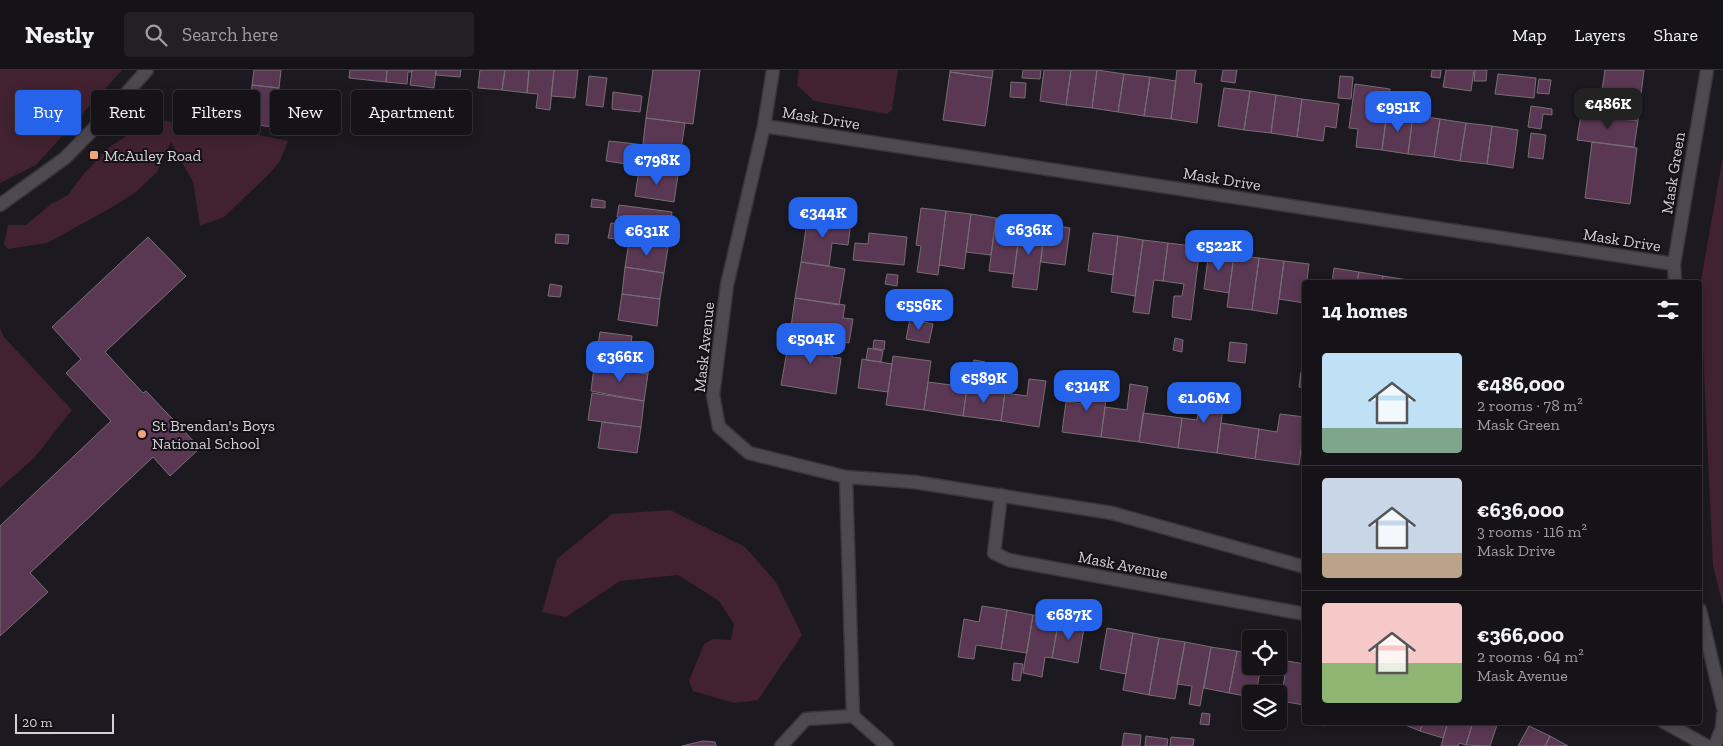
<!DOCTYPE html>
<html lang="en">
<head>
<meta charset="utf-8">
<style>
  :root { --surface:#161318; --page:#232025; --text:#f1f3f6; --muted:#9e9ea2; --line:#353237; --accent:#2563eb }
  body { margin:0; font-family:"Zilla Slab",serif; background:var(--page); color:var(--text); height:100vh; display:flex; flex-direction:column; font-size:19px; white-space:nowrap }
  * { box-sizing:border-box; margin:0 }
  p { font-size:16px; color:var(--muted) }
  .icon { flex:none; width:28px; height:28px; fill:none; stroke:currentColor; stroke-width:2; stroke-linecap:round; stroke-linejoin:round }
  .map { position:relative; flex:1; overflow:hidden }
  .details { position:absolute; left:1302px; top:210px; width:400px; height:445px; display:flex; flex-direction:column; background:var(--surface); border-radius:5px; box-shadow:0 2px 12px #0003,0 0 0 1px var(--line) }
  .details>* { flex:none }
  .top-card { position:absolute; left:15px; top:20px; width:475px; height:45px; display:flex; gap:10px }
  .tools { position:absolute; left:1242px; top:560px; display:grid; gap:10px }
  .tools a { display:grid; place-items:center; width:45px; height:45px; border-radius:5px; background:var(--surface); box-shadow:0 2px 12px #0003,0 0 0 1px var(--line); font-size:25px }
  .scale { position:absolute; left:15px; bottom:12px; width:99px; box-sizing:border-box; padding-left:5px; border:2px solid #d4d1d6; border-top:0; font-size:14px; line-height:18px; white-space:nowrap; color:#d4d1d6; -webkit-text-stroke:4px #141016; paint-order:stroke }
  .price { position:absolute; translate:-50% -42px; padding:0 11px; border-radius:10px; background:var(--accent); color:#fff; font-size:16px; line-height:32px; filter:drop-shadow(0 1px 2px #0008) }
  .price::after { content:''; position:absolute; left:50%; top:30px; width:15px; height:11px; margin-left:-8px; background:inherit; clip-path:polygon(0 0,100% 0,50% 100%) }
  .price.current { background:#222; color:#fff }
  ul { padding:0; list-style:none }
  li { display:flex; align-items:center; gap:15px; height:125px; padding:0 20px }
  li+li { border-top:1px solid var(--line) }
  li span { display:grid; place-items:center; flex:none; width:140px; height:100px; border-radius:5px; color:#555 }
  li>.icon { margin-inline-start:auto }
  span .icon { width:60px; height:60px; fill:#fffc; stroke-width:1 }
  li b { font-size:21px }
  h2 { display:flex; justify-content:space-between; align-items:center; height:60px; padding:0 20px; font-size:21px }
  .chip { padding:0 18px; border-radius:5px; background:var(--surface); box-shadow:0 2px 12px #0003,0 0 0 1px var(--line); font-size:18px; line-height:45px }
  .chip.current { background:var(--accent); color:#fff }
  header { display:flex; align-items:center; gap:30px; box-sizing:border-box; height:70px; padding:0 25px; background:var(--surface); border-bottom:1px solid var(--line) }
  header strong { font-size:24px }
  nav { display:flex; gap:28px; margin-inline-start:auto; font-size:18px }
  .search { width:350px; height:45px; background:var(--page); display:flex; align-items:center; gap:12px; box-sizing:border-box; padding:0 18px; border-radius:5px; color:var(--muted); font-size:19px }
  .map>svg:first-child { display:block }
</style>
</head>
<body>
<header>
<strong>Nestly</strong>
<div class="search"><svg class="icon" aria-label="search" viewBox="0 0 24 24"><circle cx="10" cy="10" r="6"/><path d="M15 15l6 6"/></svg>Search here</div>
<nav><a>Map</a><a>Layers</a><a>Share</a></nav>
</header>
<div class="map">
<svg width="1723" height="676" viewBox="0 0 1723 676">
  <rect width="100%" height="100%" fill="#1d1920"/>
  <path fill="#422230" d="M 0,0 L 122,0 L 36,95 L 0,113 Z
    M 799,0 L 898,0 L 892,40 L 887,44 L 814,31 L 797,15 Z
    M 148,51 C 196,50 242,62 288,71 L 280,91 L 268,105 L 224,147 L 200,156 L 193,112 L 171,72 L 157,102 L 136,122 L 109,139 L 47,173 L 8,179 L 4,174 L 8,155 L 26,155 L 51,134 L 68,125 L 83,105 L 107,79 Z
    M 1723,86 L 1723,535 L 1713,496 L 1700,216 Z
    M 0,258 L 4,267 L 72,340 L 34,388 L 0,418 Z
    M 670,440 L 745,477 L 776,512 L 802,565 L 758,630 L 734,633 L 693,621 L 689,611 L 704,574 L 713,569 L 731,570 L 734,554 L 719,531 L 678,505 L 620,511 L 566,547 L 542,542 L 557,489 L 612,444 Z"/>
  <path fill="#5a3853" stroke="#776e75" d="M 254,0 L 281,0 L 279,18 L 252,15 Z
    M 350,0 L 387,0 L 386,12 L 349,8 Z
    M 387,0 L 412,0 L 412,2 L 408,2 L 407,14 L 386,12 Z
    M 412,0 L 436,0 L 434,18 L 410,15 Z
    M 436,0 L 461,0 L 460,7 L 436,5 Z
    M 480,0 L 505,0 L 502,20 L 478,18 Z
    M 505,0 L 529,0 L 527,23 L 502,20 Z
    M 529,0 L 554,0 L 550,40 L 536,38 L 538,24 L 527,23 Z
    M 554,0 L 578,0 L 575,28 L 551,26 Z
    M 653,0 L 700,0 L 693,54 L 646,48 Z
    M 950,0 L 993,0 L 992,8 L 950,2 Z
    M 1023,0 L 1041,0 L 1040,9 L 1022,8 Z
    M 1044,0 L 1071,0 L 1066,35 L 1040,31 Z
    M 1071,0 L 1097,0 L 1092,38 L 1066,35 Z
    M 1097,0 L 1124,4 L 1118,42 L 1092,38 Z
    M 1177,0 L 1196,0 L 1194,13 L 1202,14 L 1197,53 L 1171,49 Z
    M 1223,0 L 1237,0 L 1235,13 L 1221,11 Z
    M 1432,0 L 1441,0 L 1440,8 L 1431,7 Z
    M 1446,0 L 1474,0 L 1471,21 L 1443,17 Z
    M 1475,0 L 1487,0 L 1486,11 L 1474,11 Z
    M 1605,0 L 1644,0 L 1641,25 L 1602,20 Z
    M 950,2 L 992,8 L 985,56 L 943,50 Z
    M 1124,4 L 1150,7 L 1144,46 L 1118,42 Z
    M 1498,4 L 1536,8 L 1534,28 L 1495,24 Z
    M 589,6 L 607,8 L 603,37 L 586,35 Z
    M 1340,6 L 1353,7 L 1351,29 L 1338,28 Z
    M 1150,7 L 1176,11 L 1171,49 L 1144,46 Z
    M 1539,9 L 1551,10 L 1549,24 L 1537,23 Z
    M 1011,12 L 1026,13 L 1025,28 L 1010,27 Z
    M 1355,14 L 1390,19 L 1382,80 L 1356,77 L 1358,59 L 1349,58 Z
    M 252,15 L 279,18 L 274,57 L 247,54 Z
    M 1224,18 L 1250,21 L 1244,60 L 1218,56 Z
    M 1602,20 L 1641,25 L 1638,51 L 1599,46 Z
    M 1250,21 L 1276,25 L 1271,63 L 1244,60 Z
    M 613,22 L 642,26 L 640,42 L 612,39 Z
    M 1276,25 L 1302,29 L 1297,67 L 1271,63 Z
    M 1302,29 L 1339,34 L 1336,58 L 1325,56 L 1323,71 L 1297,67 Z
    M 1531,36 L 1552,39 L 1552,45 L 1543,44 L 1541,59 L 1528,57 Z
    M 1387,42 L 1413,45 L 1408,84 L 1382,80 Z
    M 1581,44 L 1638,51 L 1634,77 L 1577,70 Z
    M 1413,45 L 1440,49 L 1434,87 L 1408,84 Z
    M 646,48 L 685,53 L 681,79 L 643,74 Z
    M 1440,49 L 1466,53 L 1460,91 L 1434,87 Z
    M 1466,53 L 1492,56 L 1487,94 L 1460,91 Z
    M 1492,56 L 1518,60 L 1513,98 L 1487,94 Z
    M 1531,63 L 1546,65 L 1543,89 L 1528,87 Z
    M 609,71 L 681,79 L 678,105 L 639,100 L 640,96 L 606,91 Z
    M 1592,72 L 1637,78 L 1630,134 L 1585,128 Z
    M 639,100 L 678,105 L 674,132 L 635,126 Z
    M 592,129 L 605,131 L 605,138 L 591,137 Z
    M 619,135 L 672,142 L 668,177 L 608,168 L 611,153 L 631,156 L 632,149 L 617,147 Z
    M 921,138 L 946,141 L 938,205 L 917,202 L 921,176 L 916,175 Z
    M 946,141 L 971,144 L 964,199 L 939,195 Z
    M 971,144 L 996,148 L 991,185 L 966,182 Z
    M 808,145 L 851,152 L 848,175 L 832,173 L 829,196 L 801,192 Z
    M 996,148 L 1021,151 L 1014,204 L 989,201 Z
    M 1021,151 L 1045,154 L 1037,220 L 1012,217 Z
    M 1045,154 L 1070,158 L 1065,195 L 1041,192 Z
    M 869,163 L 907,167 L 904,195 L 853,190 L 855,173 L 868,174 Z
    M 1093,163 L 1118,166 L 1113,205 L 1088,201 Z
    M 556,164 L 569,165 L 568,174 L 555,173 Z
    M 1118,166 L 1143,170 L 1135,226 L 1111,222 Z
    M 148,167 L 186,206 L 105,282 L 143,323 L 146,321 L 200,378 L 170,406 L 153,387 L 30,503 L 48,522 L 0,566 L 0,456 L 111,351 L 66,303 L 81,289 L 52,257 Z
    M 1143,170 L 1168,173 L 1163,211 L 1154,210 L 1149,244 L 1133,242 Z
    M 629,172 L 668,177 L 664,203 L 625,197 Z
    M 1168,173 L 1200,177 L 1191,250 L 1172,247 L 1174,226 L 1182,226 L 1184,214 L 1163,211 Z
    M 1209,181 L 1234,185 L 1229,223 L 1204,219 Z
    M 1234,185 L 1259,188 L 1252,240 L 1227,237 Z
    M 1259,188 L 1284,191 L 1277,244 L 1252,240 Z
    M 1284,191 L 1309,194 L 1304,233 L 1279,229 Z
    M 801,192 L 845,199 L 839,235 L 795,228 Z
    M 625,197 L 664,203 L 660,229 L 622,224 Z
    M 1334,198 L 1359,202 L 1357,212 L 1332,212 Z
    M 1359,202 L 1383,206 L 1382,212 L 1357,212 Z
    M 887,204 L 898,205 L 897,216 L 885,214 Z
    M 1383,206 L 1408,210 L 1408,212 L 1382,212 Z
    M 550,214 L 562,216 L 560,227 L 548,226 Z
    M 622,224 L 660,229 L 657,256 L 618,250 Z
    M 795,228 L 845,235 L 843,248 L 853,249 L 849,273 L 790,264 Z
    M 910,249 L 933,254 L 929,273 L 906,269 Z
    M 600,262 L 632,266 L 631,275 L 652,278 L 648,304 L 595,295 Z
    M 790,264 L 834,271 L 832,287 L 841,288 L 836,324 L 781,315 Z
    M 1175,268 L 1183,270 L 1182,282 L 1173,280 Z
    M 874,270 L 885,271 L 884,280 L 873,278 Z
    M 1230,272 L 1247,274 L 1245,293 L 1228,291 Z
    M 868,278 L 883,281 L 881,292 L 866,290 Z
    M 893,286 L 931,291 L 924,340 L 886,335 Z
    M 862,289 L 892,294 L 888,322 L 858,318 Z
    M 974,290 L 985,292 L 983,306 L 972,304 Z
    M 594,297 L 648,304 L 644,331 L 591,321 Z
    M 1301,302 L 1305,302 L 1305,318 L 1299,317 Z
    M 1029,309 L 1046,311 L 1039,357 L 1001,351 L 1005,323 L 1027,326 Z
    M 1087,311 L 1108,314 L 1101,367 L 1062,362 L 1066,332 L 1084,334 Z
    M 928,312 L 967,317 L 963,346 L 924,340 Z
    M 1130,314 L 1148,317 L 1139,372 L 1101,367 L 1105,337 L 1127,340 Z
    M 967,317 L 1005,323 L 1001,351 L 963,346 Z
    M 1201,320 L 1225,323 L 1217,383 L 1178,378 L 1182,348 L 1197,350 Z
    M 592,323 L 644,331 L 641,357 L 588,350 Z
    M 1143,343 L 1182,348 L 1178,378 L 1139,372 Z
    M 1280,344 L 1305,347 L 1299,395 L 1255,389 L 1259,359 L 1277,362 Z
    M 602,352 L 641,357 L 637,383 L 598,378 Z
    M 1221,353 L 1259,359 L 1255,389 L 1217,383 Z
    M 982,536 L 1007,540 L 1001,579 L 976,575 L 974,589 L 958,587 L 964,549 L 979,552 Z
    M 1007,540 L 1033,545 L 1027,583 L 1001,579 Z
    M 1033,545 L 1059,549 L 1052,588 L 1045,587 L 1042,607 L 1023,603 Z
    M 1059,549 L 1085,553 L 1078,593 L 1052,588 Z
    M 1107,558 L 1133,563 L 1126,604 L 1100,599 Z
    M 1133,563 L 1159,568 L 1149,625 L 1123,620 Z
    M 1159,568 L 1185,572 L 1175,629 L 1149,625 Z
    M 1185,572 L 1211,577 L 1200,636 L 1189,634 L 1192,616 L 1177,614 Z
    M 1211,577 L 1237,581 L 1229,623 L 1204,618 Z
    M 1237,581 L 1251,584 L 1251,596 L 1261,596 L 1256,624 L 1251,624 L 1251,627 L 1229,623 Z
    M 1287,591 L 1305,594 L 1304,635 L 1281,631 Z
    M 1014,593 L 1023,594 L 1020,611 L 1012,610 Z
    M 1202,643 L 1210,644 L 1209,655 L 1200,654 Z
    M 1309,652 L 1325,652 L 1325,656 Z
    M 1398,652 L 1423,652 L 1420,661 Z
    M 1423,652 L 1448,652 L 1443,668 L 1420,661 Z
    M 1448,652 L 1473,652 L 1466,675 L 1459,673 L 1458,676 L 1441,676 Z
    M 1473,652 L 1498,652 L 1490,676 L 1466,675 Z
    M 1529,656 L 1550,666 L 1545,676 L 1518,676 Z
    M 1124,663 L 1141,665 L 1140,676 L 1122,676 Z
    M 1146,666 L 1168,669 L 1167,676 L 1145,676 Z
    M 1550,666 L 1568,676 L 1545,676 Z
    M 1171,667 L 1194,669 L 1193,676 L 1170,676 Z
    M 703,671 L 715,672 L 716,676 L 682,676 Z"/>
  <g fill="none" stroke-linecap="round" stroke-linejoin="round">
    <g stroke="#39353a" stroke-width="15">
      <path id="minor" d="M 773,0 L 764,56 L 727,215 L 713,325 L 719,357 L 749,383 L 846,407 L 914,412 L 1112,443 L 1305,497
        M 764,56 L 1674,194
        M 0,135 L 65,88 L 108,44 L 147,0
        M 1675,212 L 1674,194 L 1707,0
        M 846,407 L 853,646
        M 1001,425 L 994,483 L 1009,490 L 1305,544
        M 1700,540 L 1723,637
        M 1664,652 L 1707,676
        M 781,676 L 806,649 L 853,646 L 887,676
        M 1715,676 L 1722,658 L 1723,645"/>
    </g>
    <use href="#minor" stroke="#4e4851" stroke-width="12"/>
  </g>
  <g fill="#efa377" stroke="#141016" stroke-width="2">
    <rect x="89" y="80" width="10" height="10" rx="2.5"/>
    <circle cx="142" cy="364" r="5"/>
  </g>
  <g text-anchor="middle" dominant-baseline="central" stroke-width="4" stroke-linejoin="round" paint-order="stroke">
    <g font-size="16" fill="#d4d1d6" stroke="#141016">
      <text transform="translate(821 48) rotate(9)">Mask Drive</text>
      <text transform="translate(1673 103) rotate(-81)">Mask Green</text>
      <text transform="translate(1222 109) rotate(9)">Mask Drive</text>
      <text transform="translate(1622 170) rotate(9)">Mask Drive</text>
      <text transform="translate(704 277) rotate(-84)">Mask Avenue</text>
      <text transform="translate(1123 495) rotate(11)">Mask Avenue</text>
    </g>
    <g font-size="16" fill="#d4d1d6" stroke="#141016" text-anchor="start">
      <text x="104" y="85">McAuley Road</text>
      <text x="152" y="355">St Brendan's Boys<tspan x="152" dy="18">National School</tspan></text>
    </g>
  </g>
</svg>
<div class="tools">
<a><svg class="icon" aria-label="locate" viewBox="0 0 24 24"><circle cx="12" cy="12" r="6"/><path d="M12 2v4M12 18v4M2 12h4M18 12h4"/></svg></a>
<a><svg class="icon" aria-label="layers" viewBox="0 0 24 24"><path d="M12 4l9 5-9 5-9-5zM3 14l9 5 9-5"/></svg></a>
</div>
<div class="scale">20 m</div>
<b class="price current" style="left:1608px;top:60px">€486K</b>
<b class="price" style="left:1398px;top:63px">€951K</b>
<b class="price" style="left:657px;top:116px">€798K</b>
<b class="price" style="left:823px;top:169px">€344K</b>
<b class="price" style="left:1029px;top:186px">€636K</b>
<b class="price" style="left:647px;top:187px">€631K</b>
<b class="price" style="left:1219px;top:202px">€522K</b>
<b class="price" style="left:919px;top:261px">€556K</b>
<b class="price" style="left:811px;top:295px">€504K</b>
<b class="price" style="left:620px;top:313px">€366K</b>
<b class="price" style="left:984px;top:334px">€589K</b>
<b class="price" style="left:1087px;top:342px">€314K</b>
<b class="price" style="left:1204px;top:354px">€1.06M</b>
<b class="price" style="left:1069px;top:571px">€687K</b>
<div class="top-card">
<a class="chip current">Buy</a>
<a class="chip">Rent</a>
<a class="chip">Filters</a>
<a class="chip">New</a>
<a class="chip">Apartment</a>
</div>
<section class="details">
<h2>14 homes<svg class="icon" aria-label="filters" viewBox="0 0 24 24"><path d="M4 7h16M4 17h16"/><circle cx="9" cy="7" r="2"/><circle cx="15" cy="17" r="2"/></svg></h2>
<ul>
<li><span style="background:linear-gradient(#bfe0f5 75%,#7fa58c 0)"><svg class="icon" aria-label="home" viewBox="0 0 24 24"><path d="M3 11l9-7 9 7M6 9v11h12V9"/></svg></span><div><b>€486,000</b><p>2 rooms · 78 m²</p><p>Mask Green</p></div></li>
<li><span style="background:linear-gradient(#c9d6e8 75%,#b9a48a 0)"><svg class="icon" aria-label="home" viewBox="0 0 24 24"><path d="M3 11l9-7 9 7M6 9v11h12V9"/></svg></span><div><b>€636,000</b><p>3 rooms · 116 m²</p><p>Mask Drive</p></div></li>
<li><span style="background:linear-gradient(#f6c9c9 60%,#8fb573 0)"><svg class="icon" aria-label="home" viewBox="0 0 24 24"><path d="M3 11l9-7 9 7M6 9v11h12V9"/></svg></span><div><b>€366,000</b><p>2 rooms · 64 m²</p><p>Mask Avenue</p></div></li>
</ul>
</section>
</div>
</body>
</html>
